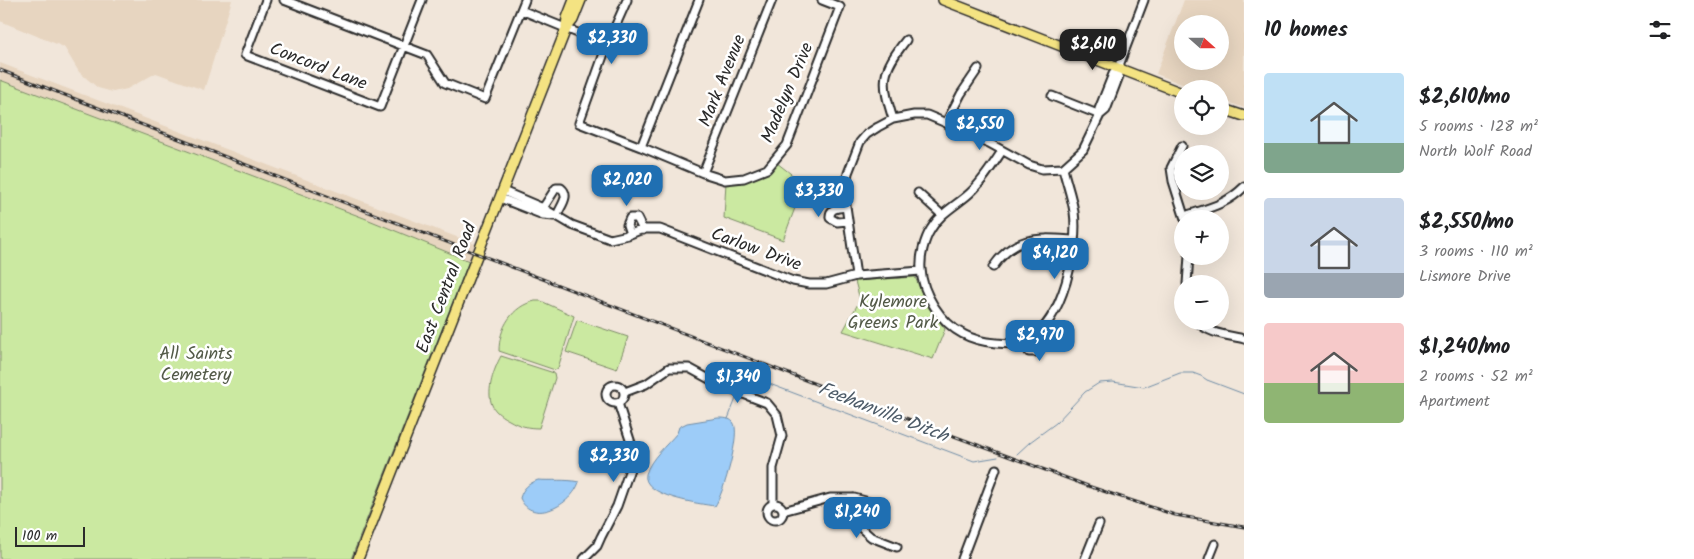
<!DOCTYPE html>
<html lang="en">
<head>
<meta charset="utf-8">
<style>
  :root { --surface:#fff; --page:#f6f6f6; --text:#202124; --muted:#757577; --accent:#1f6fb2 }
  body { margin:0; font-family:Kalam,sans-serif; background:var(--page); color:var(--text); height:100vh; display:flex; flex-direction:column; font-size:19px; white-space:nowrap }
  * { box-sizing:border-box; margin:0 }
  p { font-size:16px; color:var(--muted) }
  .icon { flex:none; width:28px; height:28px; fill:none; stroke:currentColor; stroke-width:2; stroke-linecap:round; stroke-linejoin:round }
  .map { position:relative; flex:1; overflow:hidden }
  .sheet { display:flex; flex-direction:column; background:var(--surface); width:450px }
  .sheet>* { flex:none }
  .needle { width:32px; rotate:111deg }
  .controls { position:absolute; left:1174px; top:15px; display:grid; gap:10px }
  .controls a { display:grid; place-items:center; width:55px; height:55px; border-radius:50%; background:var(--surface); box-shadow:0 5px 20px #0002; font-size:25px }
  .scale { position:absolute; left:15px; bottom:12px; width:70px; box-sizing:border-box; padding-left:5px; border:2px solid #2b2b2b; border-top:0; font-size:14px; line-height:18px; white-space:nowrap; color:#2b2b2b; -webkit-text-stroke:4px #fff; paint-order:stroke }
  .price { position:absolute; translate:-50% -42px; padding:0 11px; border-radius:10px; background:var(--accent); color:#fff; font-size:16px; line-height:32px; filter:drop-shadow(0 1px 2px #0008) }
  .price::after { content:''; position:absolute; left:50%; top:30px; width:15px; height:11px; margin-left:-8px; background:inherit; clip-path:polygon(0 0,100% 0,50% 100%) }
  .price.current { background:#222; color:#fff }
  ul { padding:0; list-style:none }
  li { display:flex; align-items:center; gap:15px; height:125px; padding:0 20px }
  li span { display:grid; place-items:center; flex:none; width:140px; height:100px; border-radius:5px; color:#555 }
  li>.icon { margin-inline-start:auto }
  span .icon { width:60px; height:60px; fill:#fffc; stroke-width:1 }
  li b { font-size:21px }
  h2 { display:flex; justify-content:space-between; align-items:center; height:60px; padding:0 20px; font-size:21px }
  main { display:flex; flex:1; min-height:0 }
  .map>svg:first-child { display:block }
</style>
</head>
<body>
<main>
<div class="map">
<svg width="1244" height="559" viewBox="0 0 1244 559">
  <rect width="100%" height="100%" fill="#f1e6da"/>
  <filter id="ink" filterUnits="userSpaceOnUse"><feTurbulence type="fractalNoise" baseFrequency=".02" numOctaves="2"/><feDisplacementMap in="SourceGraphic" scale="10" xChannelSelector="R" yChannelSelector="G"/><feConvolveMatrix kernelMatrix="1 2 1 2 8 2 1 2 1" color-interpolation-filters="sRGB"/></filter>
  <g filter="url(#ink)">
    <path fill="#e7d5c0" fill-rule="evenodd" d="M 0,0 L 232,0 L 204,90 L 156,73 L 127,89 L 113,92 L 98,88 L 79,72 L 64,47 L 0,21 Z
      M 1184,0 L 1244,0 L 1244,108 L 1220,99 L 1220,89 L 1195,89 L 1156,74 ZM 1182,24 L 1220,24 L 1220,61 L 1182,61 Z
      M 0,63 L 475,244 L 469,261 L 364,218 L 0,80 Z"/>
    <path fill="#cbe9a1" stroke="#7b8a66" d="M 0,80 L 364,218 L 469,261 L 351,559 L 0,559 Z
      M 777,163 L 804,184 L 783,240 L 724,218 L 726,182 L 767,171 Z
      M 915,277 L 928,307 L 945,329 L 933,359 L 843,331 L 860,300 L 855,281 Z
      M 535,301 L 541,301 L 574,316 L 558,368 L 555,370 L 499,351 C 499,328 512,306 535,301 Z
      M 577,320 L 628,337 L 617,369 L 566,352 Z
      M 501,356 L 554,373 L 555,378 L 539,428 C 528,428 519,426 509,420 C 503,417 495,412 492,405 C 486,390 494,369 501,356 Z"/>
    <path fill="#9dccf8" stroke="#6f8ca6" d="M 718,418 C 723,418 730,418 733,422 C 742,431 723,495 715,506 C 700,504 641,496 646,474 C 650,459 667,445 677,433 L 679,427 L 687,423 Z
      M 538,480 C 551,481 566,479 579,482 C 572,505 532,526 520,498 C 523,488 528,484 538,480 Z"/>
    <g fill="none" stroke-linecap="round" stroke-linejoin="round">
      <path stroke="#6f8ca6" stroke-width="1" d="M 739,388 L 744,376 L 751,377 L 974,461 L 998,457
        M 728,419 L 737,396
        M 1017,454 L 1030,442 L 1056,423 L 1085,392 L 1099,383 L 1113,382 L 1144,387 L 1180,373 L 1193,373 L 1201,376 L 1207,380 L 1244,394"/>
      <g stroke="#2b2b2b" stroke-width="11">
        <path id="minor" d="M 266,0 L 245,55 L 380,107 L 422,0
          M 284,0 L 427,55 L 445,83 L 485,99 L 525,0
          M 627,0 L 607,45 L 579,123 L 641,147 L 703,173 L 725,180 L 744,178 L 767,169 L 787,145 L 840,7 L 822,0
          M 521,10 L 607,45
          M 1052,96 L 1100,115
          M 1100,115 L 1099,109 L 1113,74 L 1118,68 L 1144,0
          M 893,119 C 881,81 881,72 906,40
          M 946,123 L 961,94 L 978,69
          M 1182,146 L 1171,168 L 1173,181 L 1185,219
          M 641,147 L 699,0
          M 1002,151 C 992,166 983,181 970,193 C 957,205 940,213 931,229 C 924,240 920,257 921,269 C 922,293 941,323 963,334 C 972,339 985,342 996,343 C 1007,344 1019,345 1029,339 C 1063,322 1079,247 1074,212 C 1072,197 1066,182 1063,168 L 1083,150 L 1100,115 L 1106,110 L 1119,76 L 1118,68
          M 703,173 L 772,0
          M 503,191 L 543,208 L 572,225 L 610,239 L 628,235 L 643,229 L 660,229 L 793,281 L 809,284 L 826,284 L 856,276 L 921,271
          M 918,193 L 942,215
          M 500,198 L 543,215 L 554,216
          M 846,207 C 838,208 829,208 830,218 L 837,222 L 848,221
          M 543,208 L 556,188 L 561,188 C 571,196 560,206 557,216
          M 1185,216 C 1208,208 1226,205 1244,187
          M 630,234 L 627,225 L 630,218 L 637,218 L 643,230
          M 993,267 C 1015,235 1038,238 1073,240
          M 856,276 L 846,206 L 845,188 L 848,173 L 860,142 L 867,134 L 878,127 L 893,119 L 914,115 L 927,115 L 946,123 L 959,131 L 989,143 L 1029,165 L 1042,169 L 1063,168
          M 1187,284 L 1189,256
          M 1197,321 C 1208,334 1228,335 1244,339
          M 1024,341 L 1029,352 L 1035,352 L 1039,349 L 1039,345 L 1034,335
          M606 394a9 9 0 1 1 18 0a9 9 0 1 1-18 0Z
          M 625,392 L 646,384 L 669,368 L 689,368 L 720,385 L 767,403 L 777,415 L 782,436 L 773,468 L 773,504
          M 854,498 L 860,515 L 862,529 L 871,537 L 897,547
          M767 512a8 8 0 1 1 16 0a8 8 0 1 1-16 0Z
          M 783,511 L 830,498 L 854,498 L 884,506
          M 584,559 L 597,546 L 601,537 L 617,506 L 631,466 L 631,443 L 618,403
          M 962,559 L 996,469
          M 1085,559 L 1099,524
          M 1209,559 L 1215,544"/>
      </g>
      <g stroke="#2b2b2b" stroke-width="12">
        <path id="major" d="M 943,0 L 1182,93
          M 566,26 L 567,18 L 574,0
          M 1220,108 L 1244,116
          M 358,559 L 566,29 L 573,20 L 581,0"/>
      </g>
      <use href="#minor" stroke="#fff" stroke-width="7"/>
      <use href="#major" stroke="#f4e382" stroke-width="9"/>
      <g stroke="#2b2b2b" stroke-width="3">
        <path id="rail" d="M 0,70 L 857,400 L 1088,486 L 1175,515 L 1244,527"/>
      </g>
      <use href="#rail" stroke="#fff" stroke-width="1" stroke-dasharray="4" stroke-linecap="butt"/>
    </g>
  </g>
  <g text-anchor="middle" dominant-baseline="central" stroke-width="5" stroke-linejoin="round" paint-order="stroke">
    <g font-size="18" fill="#2b2b2b" stroke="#fff">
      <text transform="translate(318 67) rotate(21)">Concord Lane</text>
      <text transform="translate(723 81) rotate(-68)">Mark Avenue</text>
      <text transform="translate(788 93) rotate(-67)">Madelyn Drive</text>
      <text transform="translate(756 250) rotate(20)">Carlow Drive</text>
      <text transform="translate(447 288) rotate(-69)">East Central Road</text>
    </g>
    <g font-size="18" fill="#535a48" stroke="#fff">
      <text x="893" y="302">Kylemore<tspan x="893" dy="21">Greens Park</tspan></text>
      <text x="196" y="354">All Saints<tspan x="196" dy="21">Cemetery</tspan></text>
    </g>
    <g font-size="19" font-style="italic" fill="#4d5b68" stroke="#fff">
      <text transform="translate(883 413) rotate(21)">Feehanville Ditch</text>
    </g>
  </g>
</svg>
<div class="controls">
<a><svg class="needle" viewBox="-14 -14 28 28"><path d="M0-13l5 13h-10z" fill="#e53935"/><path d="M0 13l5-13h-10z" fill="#757577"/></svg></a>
<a><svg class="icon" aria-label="locate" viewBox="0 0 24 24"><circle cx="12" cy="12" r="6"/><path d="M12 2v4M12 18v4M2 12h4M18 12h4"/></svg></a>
<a><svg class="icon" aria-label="layers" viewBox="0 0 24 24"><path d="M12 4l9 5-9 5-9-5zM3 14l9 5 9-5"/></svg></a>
<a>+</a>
<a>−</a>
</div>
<div class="scale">100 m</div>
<b class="price" style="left:612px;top:65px">$2,330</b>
<b class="price current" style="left:1093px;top:71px">$2,610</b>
<b class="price" style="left:980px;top:151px">$2,550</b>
<b class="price" style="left:627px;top:207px">$2,020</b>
<b class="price" style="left:819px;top:218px">$3,330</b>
<b class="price" style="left:1055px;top:280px">$4,120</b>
<b class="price" style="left:1040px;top:362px">$2,970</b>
<b class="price" style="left:738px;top:404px">$1,340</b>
<b class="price" style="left:614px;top:483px">$2,330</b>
<b class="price" style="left:857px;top:539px">$1,240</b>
</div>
<section class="sheet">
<h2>10 homes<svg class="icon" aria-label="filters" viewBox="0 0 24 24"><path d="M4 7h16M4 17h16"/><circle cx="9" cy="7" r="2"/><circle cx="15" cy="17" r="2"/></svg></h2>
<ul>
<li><span style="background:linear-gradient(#bfe0f5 70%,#7fa58c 0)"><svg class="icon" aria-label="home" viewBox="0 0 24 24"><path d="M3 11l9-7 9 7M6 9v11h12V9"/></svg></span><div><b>$2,610/mo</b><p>5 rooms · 128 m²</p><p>North Wolf Road</p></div></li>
<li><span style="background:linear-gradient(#c9d6e8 75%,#9aa5b1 0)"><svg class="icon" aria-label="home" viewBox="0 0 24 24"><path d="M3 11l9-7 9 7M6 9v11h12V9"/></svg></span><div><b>$2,550/mo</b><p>3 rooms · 110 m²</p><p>Lismore Drive</p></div></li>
<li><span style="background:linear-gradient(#f6c9c9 60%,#8fb573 0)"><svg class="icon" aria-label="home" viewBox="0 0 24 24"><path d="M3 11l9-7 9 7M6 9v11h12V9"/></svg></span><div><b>$1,240/mo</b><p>2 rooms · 52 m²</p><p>Apartment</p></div></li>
</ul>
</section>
</main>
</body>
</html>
